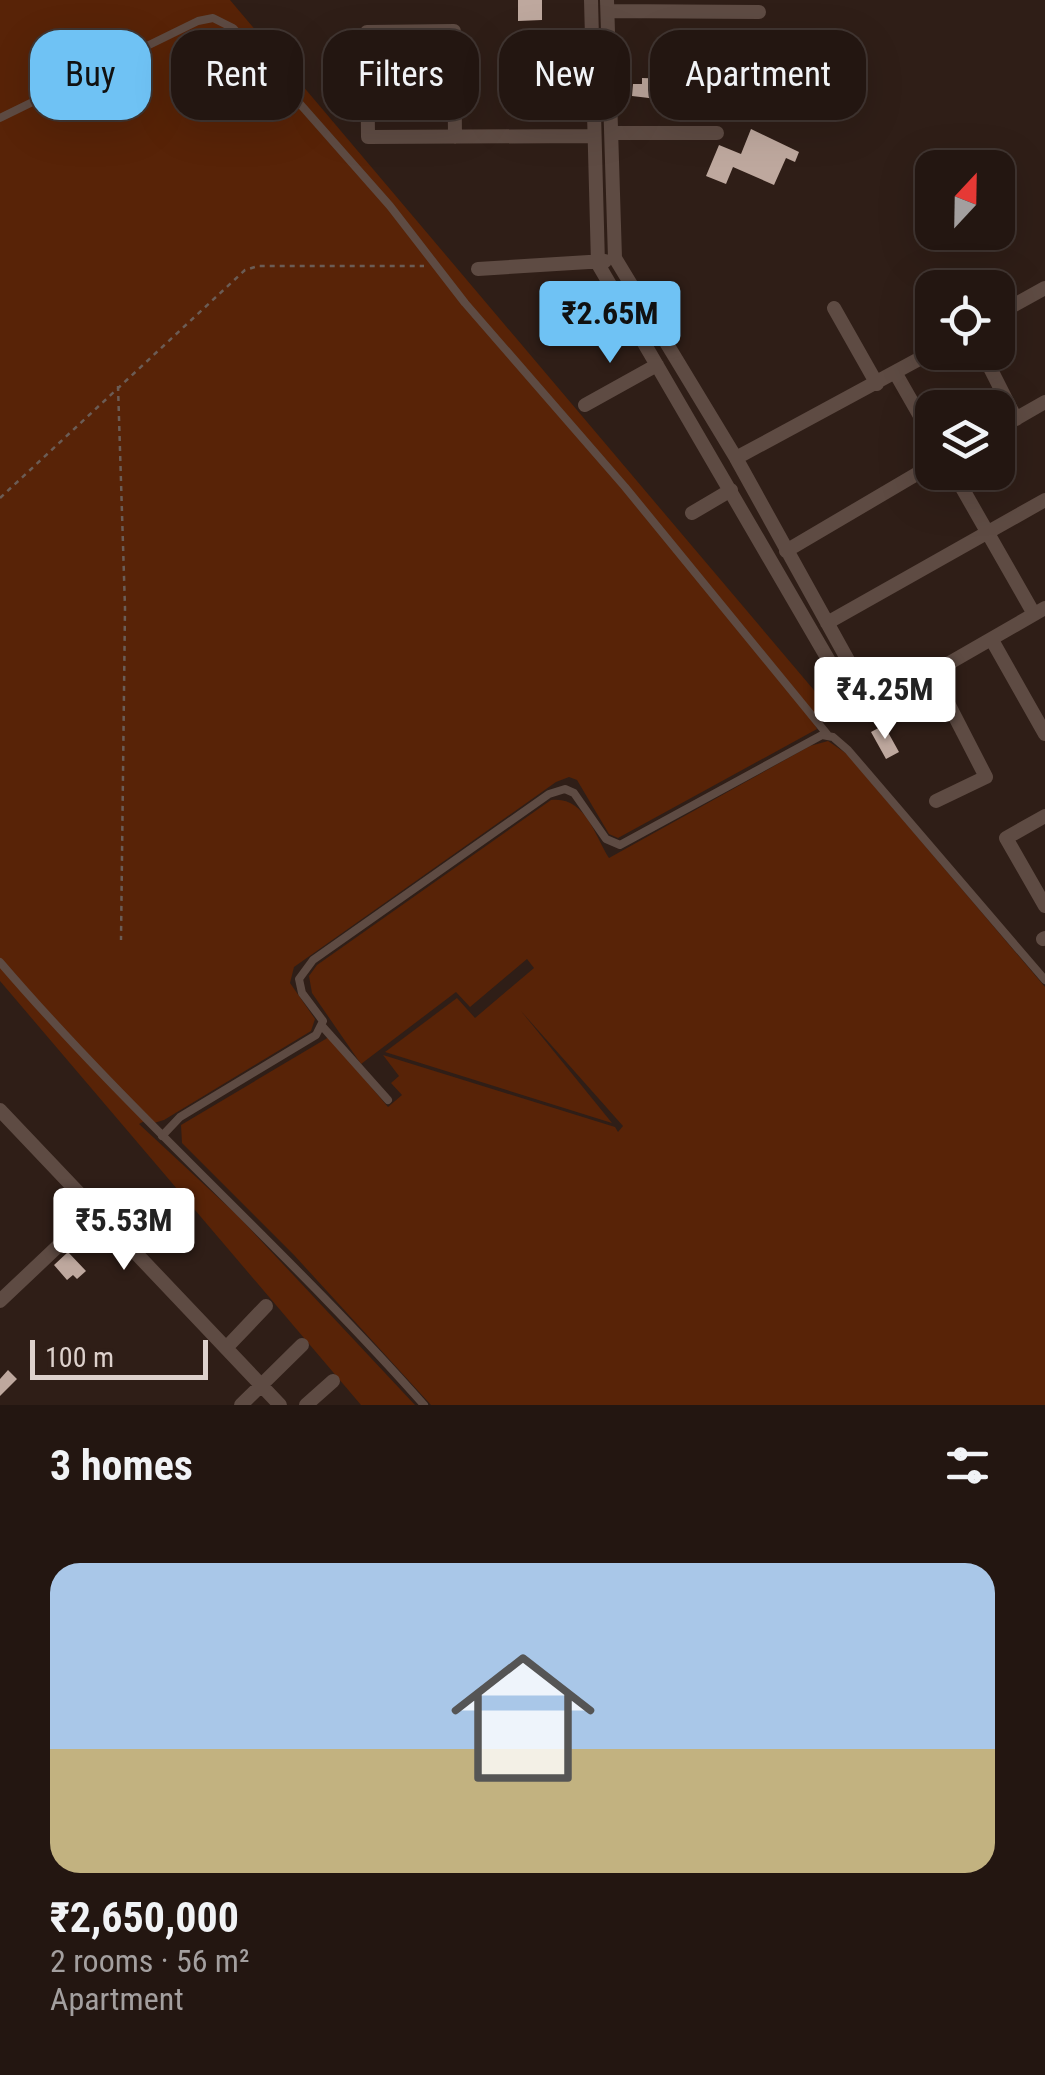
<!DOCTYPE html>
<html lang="en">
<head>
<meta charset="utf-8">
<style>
  :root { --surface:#231611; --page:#2b1f1a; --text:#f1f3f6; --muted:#a39f9f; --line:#403531; --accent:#6fc2f4 }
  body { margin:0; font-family:"Roboto Condensed",sans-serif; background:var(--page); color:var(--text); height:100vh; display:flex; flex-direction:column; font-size:38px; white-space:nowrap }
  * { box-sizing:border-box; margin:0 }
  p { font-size:32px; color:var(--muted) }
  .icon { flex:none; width:55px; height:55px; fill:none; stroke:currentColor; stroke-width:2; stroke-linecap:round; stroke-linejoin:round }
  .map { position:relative; height:1405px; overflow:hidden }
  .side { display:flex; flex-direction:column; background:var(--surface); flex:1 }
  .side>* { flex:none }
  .guide { position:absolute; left:30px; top:30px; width:985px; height:90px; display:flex; gap:20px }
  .needle { width:65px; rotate:22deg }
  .controls { position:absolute; left:915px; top:150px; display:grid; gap:20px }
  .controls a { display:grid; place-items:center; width:100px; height:100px; border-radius:20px; background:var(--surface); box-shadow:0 10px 40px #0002,0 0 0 2px var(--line); font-size:50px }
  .scale { position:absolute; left:30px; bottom:25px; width:178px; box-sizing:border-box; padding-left:10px; border:5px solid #ddd1cc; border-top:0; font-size:28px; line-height:35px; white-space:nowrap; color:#ddd1cc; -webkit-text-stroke:8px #2f1e17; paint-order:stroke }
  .price { position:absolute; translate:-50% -85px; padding:0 22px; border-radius:10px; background:#fff; color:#222; font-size:32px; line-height:65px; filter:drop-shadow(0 2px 5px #0008) }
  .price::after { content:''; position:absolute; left:50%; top:60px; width:30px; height:22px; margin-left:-15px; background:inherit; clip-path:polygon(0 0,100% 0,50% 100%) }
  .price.on { background:var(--accent); color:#111 }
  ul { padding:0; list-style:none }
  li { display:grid; align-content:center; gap:20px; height:530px; padding:0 50px }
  li span { display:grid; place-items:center; height:310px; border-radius:30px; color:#555 }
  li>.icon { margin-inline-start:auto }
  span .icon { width:180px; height:180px; fill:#fffc; stroke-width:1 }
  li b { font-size:42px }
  h2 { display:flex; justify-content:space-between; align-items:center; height:120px; padding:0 50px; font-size:42px }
  .chip { padding:0 35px; border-radius:30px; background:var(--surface); box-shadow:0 10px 40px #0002,0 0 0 2px var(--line); font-size:35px; line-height:90px }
  .chip.on { background:var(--accent); color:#111 }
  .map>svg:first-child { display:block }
</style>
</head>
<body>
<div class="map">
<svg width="1045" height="1405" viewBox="0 0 1045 1405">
  <rect width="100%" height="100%" fill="#2f1e17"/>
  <path fill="#582307" d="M 0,0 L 230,0 L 835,715 L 815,725 L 817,729 L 618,838 L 609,834 L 577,780 L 569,777 L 556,782 L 294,967 L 290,983 L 315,1019 L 311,1031 L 164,1120 L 154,1123 L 148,1119 L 139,1124 L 237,1215 L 415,1405 L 361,1405 L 0,981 Z
    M 828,741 L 847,754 L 1045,987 L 1045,1405 L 431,1405 L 294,1255 L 182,1143 L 181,1125 L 329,1037 L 388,1107 L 402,1095 L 391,1083 L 399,1076 L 383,1055 L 615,1127 L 618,1132 L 623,1126 L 521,1011 L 612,1123 L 385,1052 L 457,998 L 475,1018 L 534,968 L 527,959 L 470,1007 L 456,992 L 361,1064 L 312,993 L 309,976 L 317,965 L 551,800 C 585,796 594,834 609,858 L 810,746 Z"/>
  <path fill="#bea89e" d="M 518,0 L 542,0 L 542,20 L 518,21 Z
    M 642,78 L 674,79 L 674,101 L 632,96 L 633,84 L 642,84 Z
    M 751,129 L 799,152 L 795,162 L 786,158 L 774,185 L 733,167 L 726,184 L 706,176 L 719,145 L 741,154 Z
    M 884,725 L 899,752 L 886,759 L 871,732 Z
    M 68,1252 L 86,1271 L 77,1279 L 73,1275 L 67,1280 L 54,1265 Z
    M 8,1370 L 17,1379 L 0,1396 L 0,1379 Z"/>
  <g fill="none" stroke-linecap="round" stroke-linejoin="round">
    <path stroke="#6b5c55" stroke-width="2.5" stroke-dasharray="5 5" stroke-linecap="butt" d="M 118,386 L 125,608 L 121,940
      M 0,498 L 245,270 L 258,266 L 424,266"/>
    <path stroke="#5e4b43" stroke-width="8" d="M 0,118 L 198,21 L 213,18 L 233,28 L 390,206 L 465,303 L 625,487 L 827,734
      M 0,962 C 134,1118 288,1251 424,1405
      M 322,1026 L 388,1100
      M 162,1136 L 180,1117 L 316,1035 L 323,1021 L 302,993 L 299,979 L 313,960 L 549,794 L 565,789 L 574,793 L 606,839 L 620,845 L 822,735 L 833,737 L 848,750 L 1045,980"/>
    <path stroke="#5e4b43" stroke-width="14" d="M 591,0 L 598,264 L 857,709 L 878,704 L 1045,608
      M 607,0 L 615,258 L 736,458 L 865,691 L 886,699
      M 608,11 L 759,12
      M 611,133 L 717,133
      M 455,137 L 454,31 L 367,32 L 368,137 L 593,136
      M 478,269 L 605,261
      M 834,308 L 877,384
      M 998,314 L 1045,288
      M 982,352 L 1016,419
      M 896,374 L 932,437
      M 585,405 L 657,365
      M 998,429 L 1045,402
      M 736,458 L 932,352
      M 953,472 L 1034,614
      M 692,513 L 731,490
      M 786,551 L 932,465
      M 827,623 L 1045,500
      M 993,642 L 1045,734
      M 933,674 L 986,777 L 936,801
      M 1045,816 L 1006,838 L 1045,906
      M 1043,939 L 1045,938
      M 0,1110 L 280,1405
      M 0,1301 L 95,1211
      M 226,1348 L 266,1306
      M 241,1405 L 302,1345
      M 306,1405 L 333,1381"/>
  </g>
</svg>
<div class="controls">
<a><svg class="needle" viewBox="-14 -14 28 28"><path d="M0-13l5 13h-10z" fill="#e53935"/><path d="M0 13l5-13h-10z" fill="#a39f9f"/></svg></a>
<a><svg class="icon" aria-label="locate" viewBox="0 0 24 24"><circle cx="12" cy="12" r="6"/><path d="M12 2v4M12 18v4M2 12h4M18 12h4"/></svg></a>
<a><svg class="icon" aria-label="layers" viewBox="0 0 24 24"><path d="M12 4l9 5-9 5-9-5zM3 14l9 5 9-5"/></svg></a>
</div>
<div class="scale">100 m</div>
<b class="price on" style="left:610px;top:366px">₹2.65M</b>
<b class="price" style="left:885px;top:742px">₹4.25M</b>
<b class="price" style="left:124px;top:1273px">₹5.53M</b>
<div class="guide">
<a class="chip on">Buy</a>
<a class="chip">Rent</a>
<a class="chip">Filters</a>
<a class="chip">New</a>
<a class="chip">Apartment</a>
</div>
</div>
<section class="side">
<h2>3 homes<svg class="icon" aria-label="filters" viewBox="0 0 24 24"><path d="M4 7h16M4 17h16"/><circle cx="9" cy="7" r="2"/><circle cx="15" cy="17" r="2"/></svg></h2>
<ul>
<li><span style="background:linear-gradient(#a9c7e8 60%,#c2b280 0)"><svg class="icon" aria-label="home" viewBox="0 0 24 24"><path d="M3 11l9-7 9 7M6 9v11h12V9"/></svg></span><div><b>₹2,650,000</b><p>2 rooms · 56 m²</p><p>Apartment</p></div></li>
</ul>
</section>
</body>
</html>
